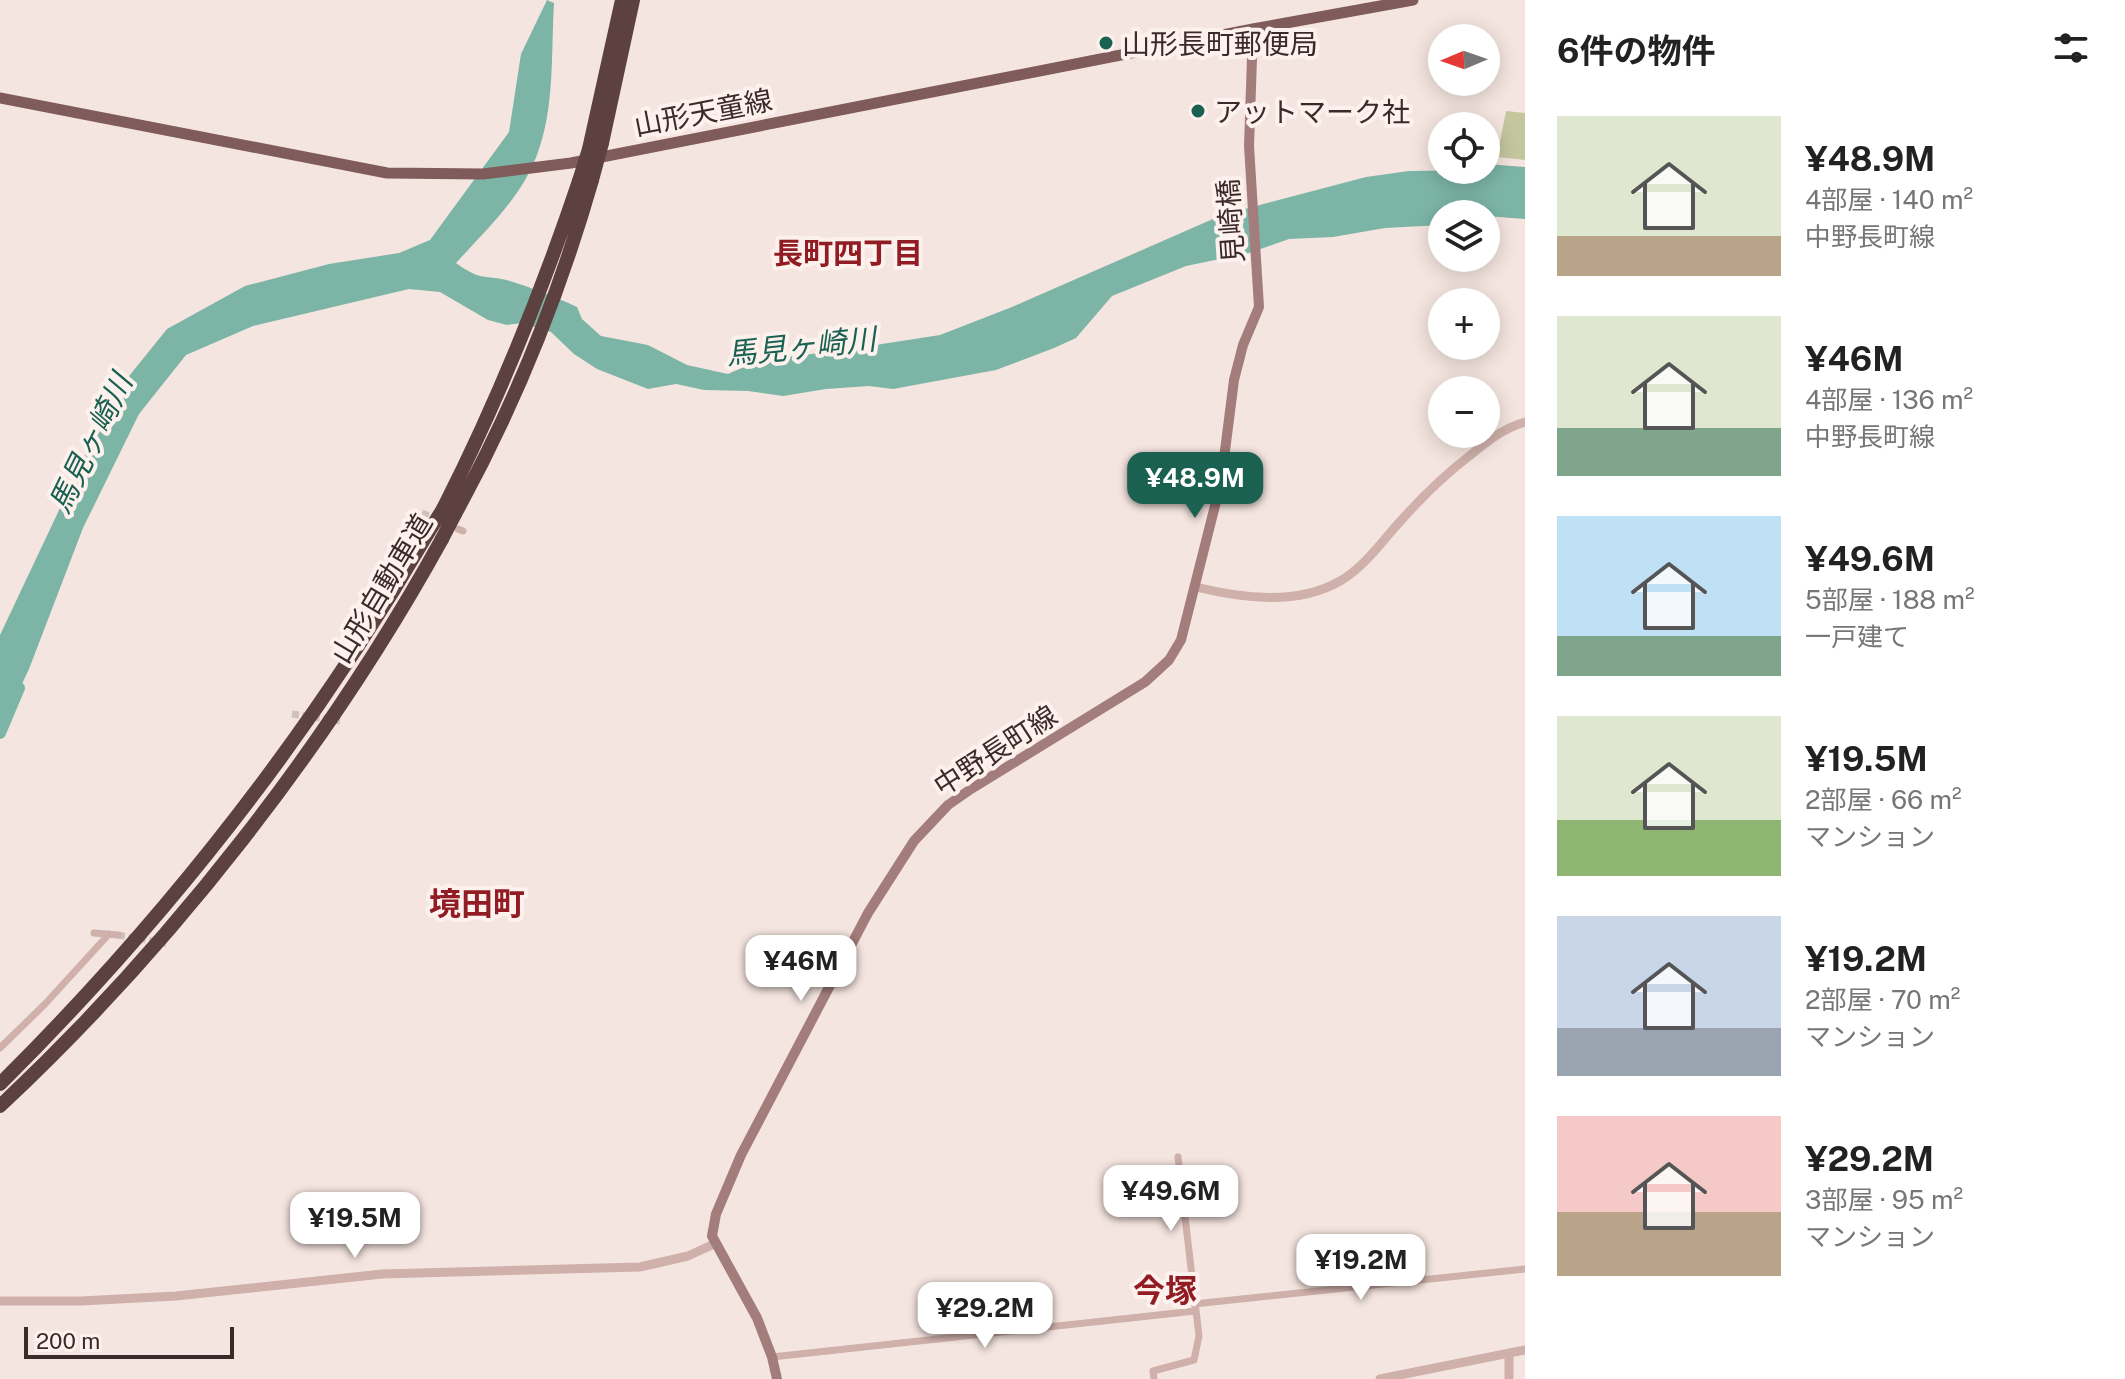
<!DOCTYPE html>
<html lang="ja">
<head>
<meta charset="utf-8">
<style>
  :root { --surface:#fff; --page:#f6f6f6; --text:#222; --muted:#767676; --accent:#1b6151 }
  body { margin:0; font-family:"Public Sans","Noto Sans JP",sans-serif; background:var(--page); color:var(--text); height:100vh; display:flex; flex-direction:column; font-size:30px; white-space:nowrap }
  * { box-sizing:border-box; margin:0 }
  p { font-size:26px; color:var(--muted) }
  .icon { flex:none; width:44px; height:44px; fill:none; stroke:currentColor; stroke-width:2; stroke-linecap:round; stroke-linejoin:round }
  .map { position:relative; flex:1; overflow:hidden }
  .drawer { display:flex; flex-direction:column; background:var(--surface); width:600px }
  .drawer>* { flex:none }
  .needle { width:52px; rotate:268deg }
  .fabs { position:absolute; left:1428px; top:24px; display:grid; gap:16px }
  .fabs a { display:grid; place-items:center; width:72px; height:72px; border-radius:50%; background:var(--surface); box-shadow:0 4px 20px #0003; font-size:40px }
  .scale { position:absolute; left:24px; bottom:20px; width:210px; box-sizing:border-box; padding-left:8px; border:4px solid #3c2a2a; border-top:0; font-size:22px; line-height:28px; white-space:nowrap; color:#3c2a2a; -webkit-text-stroke:6px #fcf1ed; paint-order:stroke }
  .price { position:absolute; translate:-50% -68px; padding:0 18px; border-radius:16px; background:#fff; color:#222; font-size:26px; line-height:52px; filter:drop-shadow(0 2px 4px #0008) }
  .price::after { content:''; position:absolute; left:50%; top:48px; width:24px; height:18px; margin-left:-12px; background:inherit; clip-path:polygon(0 0,100% 0,50% 100%) }
  .price.on { background:var(--accent); color:#fff }
  ul { padding:0; list-style:none }
  li { display:flex; align-items:center; gap:24px; height:200px; padding:0 32px }
  li span { display:grid; place-items:center; flex:none; width:224px; height:160px; border-radius:0px; color:#555 }
  li>.icon { margin-inline-start:auto }
  span .icon { width:96px; height:96px; fill:#fffc; stroke-width:1 }
  li b { font-size:34px }
  h2 { display:flex; justify-content:space-between; align-items:center; height:96px; padding:0 32px; font-size:34px }
  main { display:flex; flex:1; min-height:0 }
  .map>svg:first-child { display:block }
</style>
</head>
<body>
<main>
<div class="map">
<svg width="1525" height="1379" viewBox="0 0 1525 1379">
  <rect width="100%" height="100%" fill="#f5e5e0"/>
  <path fill="#c4c69e" d="M 1506,111 L 1525,113 L 1525,160 L 1497,157 Z"/>
  <path fill="#7cb5a6" d="M 547,0 L 554,3 C 551,53 555,108 537,155 C 521,198 486,230 456,263 C 482,282 484,274 510,281 C 532,288 556,297 577,307 L 582,319 L 601,336 L 648,345 L 687,365 L 728,374 L 760,360 L 837,351 L 940,335 L 1012,307 L 1222,215 L 1366,177 L 1409,171 L 1486,170 L 1486,164 L 1525,167 L 1525,219 L 1486,216 L 1486,214 L 1442,214 L 1442,225 L 1385,228 L 1333,237 L 1289,239 L 1249,253 L 1186,266 L 1112,296 L 1076,338 L 1054,348 L 996,370 L 893,389 L 869,386 L 826,389 L 783,396 L 748,391 L 704,390 L 676,384 L 648,389 L 597,369 L 574,354 L 551,332 L 522,323 L 507,325 L 488,320 L 440,292 L 409,289 L 253,326 L 186,355 L 139,414 L 83,528 L 29,669 L 0,731 L 0,635 L 113,396 L 167,329 L 245,286 L 329,264 L 399,253 L 430,240 L 509,132 L 521,54 Z"/>
  <g fill="none" stroke-linecap="round" stroke-linejoin="round">
    <path stroke="#7cb5a6" stroke-width="12" d="M 0,733 L 19,688"/>
    <path stroke="#d0c0bc" stroke-width="7" stroke-dasharray="7 3.5" stroke-linecap="butt" d="M 422,513 L 438,520
      M 292,714 L 340,721
      M 118,935 L 169,944"/>
    <path stroke="#cfb0aa" stroke-width="7" d="M 458,529 L 463,531
      M 94,933 L 118,935
      M 0,1048 L 45,1004 L 109,934
      M 1194,1304 L 1525,1269
      M 772,1357 L 1195,1311
      M 1154,1379 L 1153,1371 L 1194,1360 L 1199,1336 L 1178,1157"/>
    <path stroke="#cfb0aa" stroke-width="9" d="M 1196,587 C 1241,598 1297,606 1340,581 C 1363,568 1380,544 1397,525 C 1419,500 1442,477 1468,457 C 1485,443 1503,428 1525,422
      M 0,1301 L 81,1301 L 176,1296 L 382,1274 L 640,1267 L 688,1256 L 714,1244
      M 1509,1353 L 1509,1379
      M 1380,1379 L 1525,1350"/>
    <path stroke="#a37d7b" stroke-width="10" d="M 777,1379 L 772,1357 L 757,1318 L 712,1236 L 716,1214 L 741,1155 L 868,913 L 914,841 L 948,805 L 971,789 L 1145,682 L 1169,660 L 1181,640 L 1221,482 L 1234,380 L 1243,345 L 1259,307 L 1249,146 L 1253,29"/>
    <path stroke="#7f5b5a" stroke-width="11" d="M 0,98 L 387,173 L 483,174 L 571,163 L 1253,29 L 1413,0"/>
    <path stroke="#5d4140" stroke-width="14" d="M 602,143 L 633,0
      M 589,149 L 622,0
      M 443,509 C 497,403 541,294 579,181
      M 455,514 C 513,409 559,295 592,180
      M 0,1084 C 166,919 310,735 428,533
      M 0,1106 C 171,946 329,744 442,539"/>
    <path stroke="#5d4140" stroke-width="14" d="M 592,180 L 602,143
      M 579,181 L 589,149
      M 428,533 L 443,509
      M 442,539 L 455,514"/>
  </g>
  <g fill="#1b6151" stroke="#fcf1ed" stroke-width="3">
    <circle cx="1106" cy="43" r="8"/>
    <circle cx="1198" cy="111" r="8"/>
  </g>
  <g text-anchor="middle" dominant-baseline="central" stroke-width="8" stroke-linejoin="round" paint-order="stroke">
    <g font-size="28" fill="#3c2a2a" stroke="#fcf1ed" text-anchor="start">
      <text x="1122" y="43">山形長町郵便局</text>
      <text x="1214" y="111">アットマーク社</text>
    </g>
    <g font-size="28" fill="#3c2a2a" stroke="#fcf1ed">
      <text transform="translate(703 112) rotate(-11)">山形天童線</text>
      <text transform="translate(1230 221) rotate(-94)">見崎橋</text>
      <text transform="translate(381 588) rotate(-59)">山形自動車道</text>
      <text transform="translate(995 750) rotate(-33)">中野長町線</text>
    </g>
    <g font-size="30" font-weight="bold" fill="#911c23" stroke="#fcf1ed">
      <text x="848" y="253">長町四丁目</text>
    </g>
    <g font-size="30" font-style="italic" fill="#1b6151" stroke="#fcf1ed">
      <text transform="translate(801 346) rotate(-6)">馬見ヶ崎川</text>
      <text transform="translate(90 443) rotate(-64)">馬見ヶ崎川</text>
    </g>
    <g font-size="32" font-weight="bold" fill="#911c23" stroke="#fcf1ed">
      <text x="477" y="903">境田町</text>
      <text x="1165" y="1290">今塚</text>
    </g>
  </g>
</svg>
<div class="fabs">
<a><svg class="needle" viewBox="-14 -14 28 28"><path d="M0-13l5 13h-10z" fill="#e53935"/><path d="M0 13l5-13h-10z" fill="#767676"/></svg></a>
<a><svg class="icon" aria-label="locate" viewBox="0 0 24 24"><circle cx="12" cy="12" r="6"/><path d="M12 2v4M12 18v4M2 12h4M18 12h4"/></svg></a>
<a><svg class="icon" aria-label="layers" viewBox="0 0 24 24"><path d="M12 4l9 5-9 5-9-5zM3 14l9 5 9-5"/></svg></a>
<a>+</a>
<a>−</a>
</div>
<div class="scale">200 m</div>
<b class="price on" style="left:1195px;top:520px">¥48.9M</b>
<b class="price" style="left:801px;top:1003px">¥46M</b>
<b class="price" style="left:1171px;top:1233px">¥49.6M</b>
<b class="price" style="left:355px;top:1260px">¥19.5M</b>
<b class="price" style="left:1361px;top:1302px">¥19.2M</b>
<b class="price" style="left:985px;top:1350px">¥29.2M</b>
</div>
<section class="drawer">
<h2>6件の物件<svg class="icon" aria-label="filters" viewBox="0 0 24 24"><path d="M4 7h16M4 17h16"/><circle cx="9" cy="7" r="2"/><circle cx="15" cy="17" r="2"/></svg></h2>
<ul>
<li><span style="background:linear-gradient(#dfe7d0 75%,#b9a48a 0)"><svg class="icon" aria-label="home" viewBox="0 0 24 24"><path d="M3 11l9-7 9 7M6 9v11h12V9"/></svg></span><div><b>¥48.9M</b><p>4部屋 · 140 m²</p><p>中野長町線</p></div></li>
<li><span style="background:linear-gradient(#dfe7d0 70%,#7fa58c 0)"><svg class="icon" aria-label="home" viewBox="0 0 24 24"><path d="M3 11l9-7 9 7M6 9v11h12V9"/></svg></span><div><b>¥46M</b><p>4部屋 · 136 m²</p><p>中野長町線</p></div></li>
<li><span style="background:linear-gradient(#bfe0f5 75%,#7fa58c 0)"><svg class="icon" aria-label="home" viewBox="0 0 24 24"><path d="M3 11l9-7 9 7M6 9v11h12V9"/></svg></span><div><b>¥49.6M</b><p>5部屋 · 188 m²</p><p>一戸建て</p></div></li>
<li><span style="background:linear-gradient(#dfe7d0 65%,#8fb573 0)"><svg class="icon" aria-label="home" viewBox="0 0 24 24"><path d="M3 11l9-7 9 7M6 9v11h12V9"/></svg></span><div><b>¥19.5M</b><p>2部屋 · 66 m²</p><p>マンション</p></div></li>
<li><span style="background:linear-gradient(#c9d6e8 70%,#9aa5b1 0)"><svg class="icon" aria-label="home" viewBox="0 0 24 24"><path d="M3 11l9-7 9 7M6 9v11h12V9"/></svg></span><div><b>¥19.2M</b><p>2部屋 · 70 m²</p><p>マンション</p></div></li>
<li><span style="background:linear-gradient(#f6c9c9 60%,#b9a48a 0)"><svg class="icon" aria-label="home" viewBox="0 0 24 24"><path d="M3 11l9-7 9 7M6 9v11h12V9"/></svg></span><div><b>¥29.2M</b><p>3部屋 · 95 m²</p><p>マンション</p></div></li>
</ul>
</section>
</main>
</body>
</html>
